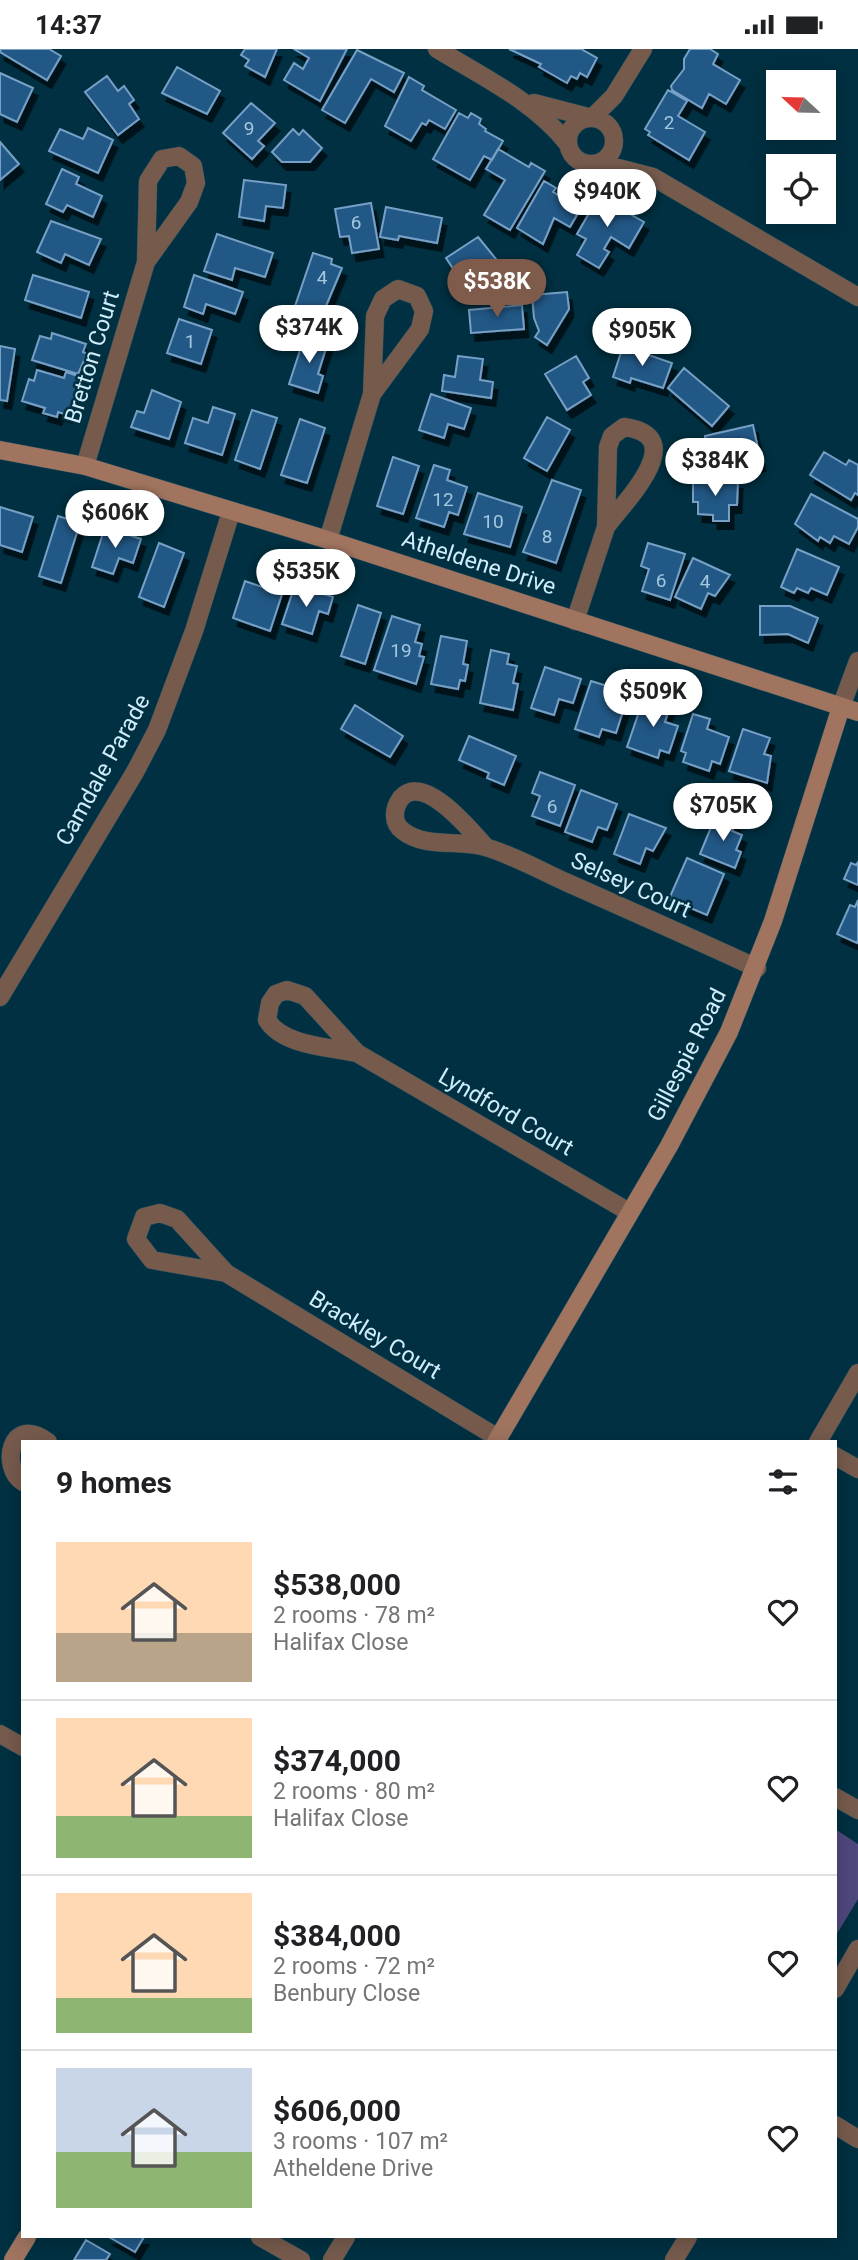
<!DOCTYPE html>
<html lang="en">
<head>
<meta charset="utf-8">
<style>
  :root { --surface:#fff; --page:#f2f2f2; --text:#202124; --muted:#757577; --line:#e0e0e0; --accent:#7e5b4b }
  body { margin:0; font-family:Roboto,sans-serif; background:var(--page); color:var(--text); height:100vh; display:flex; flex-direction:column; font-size:26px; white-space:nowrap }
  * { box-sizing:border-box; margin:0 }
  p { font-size:23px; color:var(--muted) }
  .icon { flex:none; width:38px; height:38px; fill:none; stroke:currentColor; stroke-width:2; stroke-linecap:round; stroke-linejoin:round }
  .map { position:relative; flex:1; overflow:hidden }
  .panel { position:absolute; left:21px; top:1391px; width:816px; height:798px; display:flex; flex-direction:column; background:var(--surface); border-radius:0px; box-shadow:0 4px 18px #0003 }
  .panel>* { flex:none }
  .needle { width:46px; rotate:292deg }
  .controls { position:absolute; left:766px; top:21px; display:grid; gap:14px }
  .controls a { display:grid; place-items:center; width:70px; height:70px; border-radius:0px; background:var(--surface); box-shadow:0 4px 18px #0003; font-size:35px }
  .price { position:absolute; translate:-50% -60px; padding:0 16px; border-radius:24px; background:#fff; color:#222; font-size:23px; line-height:46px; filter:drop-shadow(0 2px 4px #0008) }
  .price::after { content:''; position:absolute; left:50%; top:42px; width:21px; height:16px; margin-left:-10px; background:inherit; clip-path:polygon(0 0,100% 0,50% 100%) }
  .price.selected { background:var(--accent); color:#fff }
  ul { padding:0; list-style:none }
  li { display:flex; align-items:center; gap:21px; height:175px; padding:0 35px }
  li+li { border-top:2px solid var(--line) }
  li span { display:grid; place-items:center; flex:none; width:196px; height:140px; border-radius:0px; color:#555 }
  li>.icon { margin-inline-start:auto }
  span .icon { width:84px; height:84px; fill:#fffc; stroke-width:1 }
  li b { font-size:30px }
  h2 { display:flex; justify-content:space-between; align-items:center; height:84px; padding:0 35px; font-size:30px }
  .status { display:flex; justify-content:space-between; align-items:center; height:49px; padding:0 35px; background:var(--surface); direction:ltr }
  .status svg { height:19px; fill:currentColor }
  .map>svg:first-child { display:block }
</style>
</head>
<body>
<div class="status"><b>14:37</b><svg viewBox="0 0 49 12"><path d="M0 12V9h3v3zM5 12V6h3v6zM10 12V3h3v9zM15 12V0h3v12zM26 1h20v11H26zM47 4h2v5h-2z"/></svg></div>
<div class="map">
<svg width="858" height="2211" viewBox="0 0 858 2211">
  <defs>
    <filter id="shadow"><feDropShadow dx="4.5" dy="8" stdDeviation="0" flood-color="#0009"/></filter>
  </defs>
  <rect width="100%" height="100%" fill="#003041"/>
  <path fill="#4f487d" d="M 835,1780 L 858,1795 L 858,1850 L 835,1888 Z"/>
  <path fill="#235886" stroke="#77a0c6" stroke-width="2" filter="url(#shadow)" d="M 1,0 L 49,0 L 61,7 L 47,31 L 0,3 Z
    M 245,0 L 277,0 L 265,28 L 245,17 L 249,11 L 241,6 Z
    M 294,0 L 347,0 L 320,52 L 284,31 L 294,14 L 303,20 L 309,9 Z
    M 509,0 L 581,0 L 597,9 L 587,28 L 580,24 L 577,30 L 571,27 L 567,34 L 539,18 L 541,15 Z
    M 690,0 L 710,0 L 718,5 L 713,15 L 740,31 L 726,55 L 709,45 L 702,59 L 672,41 L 671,37 L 684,20 L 684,10 Z
    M 357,1 L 404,24 L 394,43 L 371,30 L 345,74 L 322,61 Z
    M 177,18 L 220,42 L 207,65 L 162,44 Z
    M 0,24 L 33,39 L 17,73 L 0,65 Z
    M 107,27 L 118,42 L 124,37 L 134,51 L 129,55 L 139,70 L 118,86 L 85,43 Z
    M 409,28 L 424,37 L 422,41 L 456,61 L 445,80 L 429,71 L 426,76 L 422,74 L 411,92 L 385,77 Z
    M 668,41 L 687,52 L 678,67 L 705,83 L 689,111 L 648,86 L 650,83 L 645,80 Z
    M 251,54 L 275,74 L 258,92 L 264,97 L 252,110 L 223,84 Z
    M 459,64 L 468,69 L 471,64 L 481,70 L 479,75 L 486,80 L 485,82 L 503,92 L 492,111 L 484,107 L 470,131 L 433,110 Z
    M 88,79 L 113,91 L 98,124 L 49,102 L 60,80 L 83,90 Z
    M 293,80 L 299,86 L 303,81 L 322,99 L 310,113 L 282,113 L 272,103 Z
    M 0,93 L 19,115 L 0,131 Z
    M 498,100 L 529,118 L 531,114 L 545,122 L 510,181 L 484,166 L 505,131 L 486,120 Z
    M 62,120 L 79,128 L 76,135 L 102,147 L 93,168 L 67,156 L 63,163 L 46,155 Z
    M 244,131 L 286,136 L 283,159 L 266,157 L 264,172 L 239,168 Z
    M 544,132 L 556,139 L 553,143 L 581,159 L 570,178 L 554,169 L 543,195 L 517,179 Z
    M 602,142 L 617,151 L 616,153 L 621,152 L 623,161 L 644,173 L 629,199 L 611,188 L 604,200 L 609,203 L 599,219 L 577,206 L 586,190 L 577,185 Z
    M 371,154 L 379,200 L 352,204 L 349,187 L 340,188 L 335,160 Z
    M 386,158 L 442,169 L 437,194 L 399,187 L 398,191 L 380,188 Z
    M 51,172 L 101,190 L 89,216 L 65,205 L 61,214 L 37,203 Z
    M 217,185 L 273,204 L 265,228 L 235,219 L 232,231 L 204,222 Z
    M 478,188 L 496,210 L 474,225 L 480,234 L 468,242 L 446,209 Z
    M 313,204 L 332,210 L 331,215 L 342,219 L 321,269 L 294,260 Z
    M 33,226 L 89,243 L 81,269 L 25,251 Z
    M 194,226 L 243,243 L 235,265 L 206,255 L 203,265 L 184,258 Z
    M 567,243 L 569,260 L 547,296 L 535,288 L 539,282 L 534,269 L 532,246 Z
    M 522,256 L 524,280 L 471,284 L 469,261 Z
    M 179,270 L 212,281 L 201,315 L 167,304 Z
    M 52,284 L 86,295 L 83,303 L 87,305 L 78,325 L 32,311 L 40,287 L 51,290 Z
    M 305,286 L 328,293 L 318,325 L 323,327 L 318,344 L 289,335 Z
    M 0,297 L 15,300 L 7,352 L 0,351 Z
    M 623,297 L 672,314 L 663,339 L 631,329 L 630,334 L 613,328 Z
    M 458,307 L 483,310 L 480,331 L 493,333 L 491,349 L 442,342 L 444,326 L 455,328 Z
    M 576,307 L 589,329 L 583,333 L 591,346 L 567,361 L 545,325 Z
    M 684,319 L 729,357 L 712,377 L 668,339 Z
    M 37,321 L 64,329 L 66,323 L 81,328 L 68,366 L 58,363 L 57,368 L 43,364 L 45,359 L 22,352 L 29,330 L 34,332 Z
    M 152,341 L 181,353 L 169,390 L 131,378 L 137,362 L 144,364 Z
    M 431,345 L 471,359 L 464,380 L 448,375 L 444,389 L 419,381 Z
    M 213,358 L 235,365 L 222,406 L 185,394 L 193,369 L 208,374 Z
    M 252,361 L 277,369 L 260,420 L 235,411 Z
    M 547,368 L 570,381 L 547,422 L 524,409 Z
    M 300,370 L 325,379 L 307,434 L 281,426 Z
    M 753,376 L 761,414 L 723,422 L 719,402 L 708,404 L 705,387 Z
    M 824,403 L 846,416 L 849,411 L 858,416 L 858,446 L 855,444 L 851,451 L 810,426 Z
    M 393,408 L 419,417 L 403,465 L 377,457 Z
    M 434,416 L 450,421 L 447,431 L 467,438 L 458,466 L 449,463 L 444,478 L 416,469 Z
    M 552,431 L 581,441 L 556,514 L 523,503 Z
    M 693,431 L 738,432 L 737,456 L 729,456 L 729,472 L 713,472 L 713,466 L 698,465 L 698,453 L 693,453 Z
    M 478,444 L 522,458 L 510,498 L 464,485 Z
    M 811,445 L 858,470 L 858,478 L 849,495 L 834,487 L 830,494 L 820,488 L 818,492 L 795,475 Z
    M 0,458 L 33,468 L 22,503 L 0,496 Z
    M 58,467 L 80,474 L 61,534 L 39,527 Z
    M 105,478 L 141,490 L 133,514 L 119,509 L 113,525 L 92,518 Z
    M 159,494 L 184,504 L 164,558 L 139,548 Z
    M 648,494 L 685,505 L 670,551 L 642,542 L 649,520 L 641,517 Z
    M 797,500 L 839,518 L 827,546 L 811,539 L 808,544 L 797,539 L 794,544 L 781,538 Z
    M 693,509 L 730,526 L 715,547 L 708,544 L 701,560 L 675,548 Z
    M 268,527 L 286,533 L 270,582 L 233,569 L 245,532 L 265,539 Z
    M 295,536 L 333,548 L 328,565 L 319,562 L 312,585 L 282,575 Z
    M 358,556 L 381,564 L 365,615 L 341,607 Z
    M 760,557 L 790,557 L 818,569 L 808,594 L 788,585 L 760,586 Z
    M 392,567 L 420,576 L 415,593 L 422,595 L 419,607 L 424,608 L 416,635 L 374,621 Z
    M 441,587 L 467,592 L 463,615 L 468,616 L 465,632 L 460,631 L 458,640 L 431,635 Z
    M 491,601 L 509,605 L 507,615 L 517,617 L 513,634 L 518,635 L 513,661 L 480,654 Z
    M 545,618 L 581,630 L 573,654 L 559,650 L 554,666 L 531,659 Z
    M 591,632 L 620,641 L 616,654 L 625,656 L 616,684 L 602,680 L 599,688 L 575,680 Z
    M 644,648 L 670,657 L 665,673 L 678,677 L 669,704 L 660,701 L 658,709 L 627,698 Z
    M 355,656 L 403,687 L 390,708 L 341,680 Z
    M 693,665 L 710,670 L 707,680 L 729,688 L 720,715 L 712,712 L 709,722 L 683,713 L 686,704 L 681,702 Z
    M 743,680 L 770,689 L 764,705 L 771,707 L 767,734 L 729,722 Z
    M 469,687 L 516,707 L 504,736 L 487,729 L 489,724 L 459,711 Z
    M 540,723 L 575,736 L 560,777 L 532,767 L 540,747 L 532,744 Z
    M 581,741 L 617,755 L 607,781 L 598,778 L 592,793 L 565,783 Z
    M 629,765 L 666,779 L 653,802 L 646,799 L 640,815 L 614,805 Z
    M 716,766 L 736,774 L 732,782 L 742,786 L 736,801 L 741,803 L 735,819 L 700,805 Z
    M 687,809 L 724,825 L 707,866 L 669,850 Z
    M 858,813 L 858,836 L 844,830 L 851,814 L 856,816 Z
    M 858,851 L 858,891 L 857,894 L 837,885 L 850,856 L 855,858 Z
    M 109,2188 L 144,2188 L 135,2203 Z
    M 86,2191 L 110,2205 L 106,2211 L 74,2211 Z"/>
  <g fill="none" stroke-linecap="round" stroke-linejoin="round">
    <g stroke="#214e5f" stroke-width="19">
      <path id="street" d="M 437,0 C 483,28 534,52 568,95
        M 534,54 L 588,68
        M 593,68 L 614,47 L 643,0
        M568 92a23 23 0 1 1 46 0a23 23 0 1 1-46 0Z
        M 599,114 L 653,128 L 858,248
        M 85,417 L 146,213 L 148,132 L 162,110 L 179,107 L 193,117 L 196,134 L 189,153 L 146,213
        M 328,491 L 372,345 L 375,267 L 383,250 L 398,240 L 417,247 L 424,262 L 420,280 L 372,345
        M 575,572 L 606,478 L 608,398 L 612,387 L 624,378 C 692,387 625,452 606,478
        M 841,658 L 858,612
        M 485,797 C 471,782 424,723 401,749 C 393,760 392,774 403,782 C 426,800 459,790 485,798 C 513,806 541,822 568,834 C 631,862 694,890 757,919
        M 0,948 L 135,723 L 157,681 L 194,582 L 231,463
        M 357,1004 C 330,998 283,997 267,971 L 270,954 L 276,945 L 287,941 L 305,947 L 357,1004 L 629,1163
        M 226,1224 L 152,1211 L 136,1190 L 144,1168 L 160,1164 L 177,1170 L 226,1224 L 498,1389
        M 818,1393 L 858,1324
        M 835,1407 L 858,1420
        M 23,1433 C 0,1419 10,1364 48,1393
        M 0,1685 L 23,1698
        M 835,1748 L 858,1761
        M 835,1940 L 858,1900
        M 835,2076 L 858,2090
        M 260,2188 L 301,2211
        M 332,2211 L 346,2188
        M 674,2211 L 688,2188"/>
    </g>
    <g stroke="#214e5f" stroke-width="19">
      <path id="secondary" d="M 0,401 L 85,417 L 328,491 L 858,663
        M 496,1393 L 669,1097 L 729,983 L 773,872 L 841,658
        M 13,2211 L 27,2188"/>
    </g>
    <use href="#street" stroke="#765b4d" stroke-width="18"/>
    <use href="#secondary" stroke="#a0745f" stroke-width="18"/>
  </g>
  <g text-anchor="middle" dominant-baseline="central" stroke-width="5" stroke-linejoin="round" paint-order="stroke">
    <g font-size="19" fill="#a4c8dd">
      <text x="669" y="73">2</text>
      <text x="249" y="79">9</text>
      <text x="356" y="173">6</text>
      <text x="322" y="228">4</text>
      <text x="190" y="292">1</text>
      <text x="443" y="450">12</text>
      <text x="493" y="472">10</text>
      <text x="547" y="487">8</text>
      <text x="661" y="531">6</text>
      <text x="705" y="532">4</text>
      <text x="401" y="601">19</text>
      <text x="552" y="757">6</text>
    </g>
    <g font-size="23" fill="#cfedfa" stroke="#003041">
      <text transform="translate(92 308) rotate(-73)">Bretton Court</text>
      <text transform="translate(479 514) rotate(18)">Atheldene Drive</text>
      <text transform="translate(103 721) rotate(-61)">Camdale Parade</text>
      <text transform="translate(631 836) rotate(24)">Selsey Court</text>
      <text transform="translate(687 1006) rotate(-63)">Gillespie Road</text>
      <text transform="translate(506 1063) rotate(30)">Lyndford Court</text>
      <text transform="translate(375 1286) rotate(31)">Brackley Court</text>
    </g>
  </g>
</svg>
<div class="controls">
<a><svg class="needle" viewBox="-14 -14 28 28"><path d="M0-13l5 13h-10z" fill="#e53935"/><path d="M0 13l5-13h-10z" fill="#757577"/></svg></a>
<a><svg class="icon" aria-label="locate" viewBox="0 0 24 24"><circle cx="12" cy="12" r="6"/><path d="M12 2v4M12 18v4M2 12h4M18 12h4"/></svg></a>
</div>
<b class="price" style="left:607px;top:180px">$940K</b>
<b class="price selected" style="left:497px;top:270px">$538K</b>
<b class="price" style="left:309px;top:316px">$374K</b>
<b class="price" style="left:642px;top:319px">$905K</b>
<b class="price" style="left:715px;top:449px">$384K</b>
<b class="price" style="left:115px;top:501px">$606K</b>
<b class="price" style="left:306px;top:560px">$535K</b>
<b class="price" style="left:653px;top:680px">$509K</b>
<b class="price" style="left:723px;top:794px">$705K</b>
<section class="panel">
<h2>9 homes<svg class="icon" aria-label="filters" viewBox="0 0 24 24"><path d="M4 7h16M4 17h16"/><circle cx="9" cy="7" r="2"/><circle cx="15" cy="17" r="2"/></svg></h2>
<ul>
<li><span style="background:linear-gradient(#ffd9b3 65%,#b9a48a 0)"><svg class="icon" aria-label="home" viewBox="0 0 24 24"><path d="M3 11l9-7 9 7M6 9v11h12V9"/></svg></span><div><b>$538,000</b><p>2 rooms · 78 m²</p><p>Halifax Close</p></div><svg class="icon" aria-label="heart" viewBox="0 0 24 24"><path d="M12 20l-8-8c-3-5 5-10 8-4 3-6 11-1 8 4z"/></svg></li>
<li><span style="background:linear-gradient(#ffd9b3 70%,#8fb573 0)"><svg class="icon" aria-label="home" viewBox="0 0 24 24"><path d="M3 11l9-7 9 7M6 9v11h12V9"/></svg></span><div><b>$374,000</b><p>2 rooms · 80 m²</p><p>Halifax Close</p></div><svg class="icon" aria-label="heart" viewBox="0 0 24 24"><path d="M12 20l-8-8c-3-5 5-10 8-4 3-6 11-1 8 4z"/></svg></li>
<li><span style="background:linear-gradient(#ffd9b3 75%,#8fb573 0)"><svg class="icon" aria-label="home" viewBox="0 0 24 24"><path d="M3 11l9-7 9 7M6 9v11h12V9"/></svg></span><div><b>$384,000</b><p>2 rooms · 72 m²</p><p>Benbury Close</p></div><svg class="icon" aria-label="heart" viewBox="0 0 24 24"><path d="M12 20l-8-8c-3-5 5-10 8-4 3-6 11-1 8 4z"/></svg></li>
<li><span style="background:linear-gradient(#c9d6e8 60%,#8fb573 0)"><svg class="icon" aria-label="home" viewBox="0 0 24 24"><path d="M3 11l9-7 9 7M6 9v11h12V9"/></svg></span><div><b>$606,000</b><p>3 rooms · 107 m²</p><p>Atheldene Drive</p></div><svg class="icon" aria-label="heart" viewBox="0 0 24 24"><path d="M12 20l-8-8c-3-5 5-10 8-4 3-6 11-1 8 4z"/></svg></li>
</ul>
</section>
</div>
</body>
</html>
